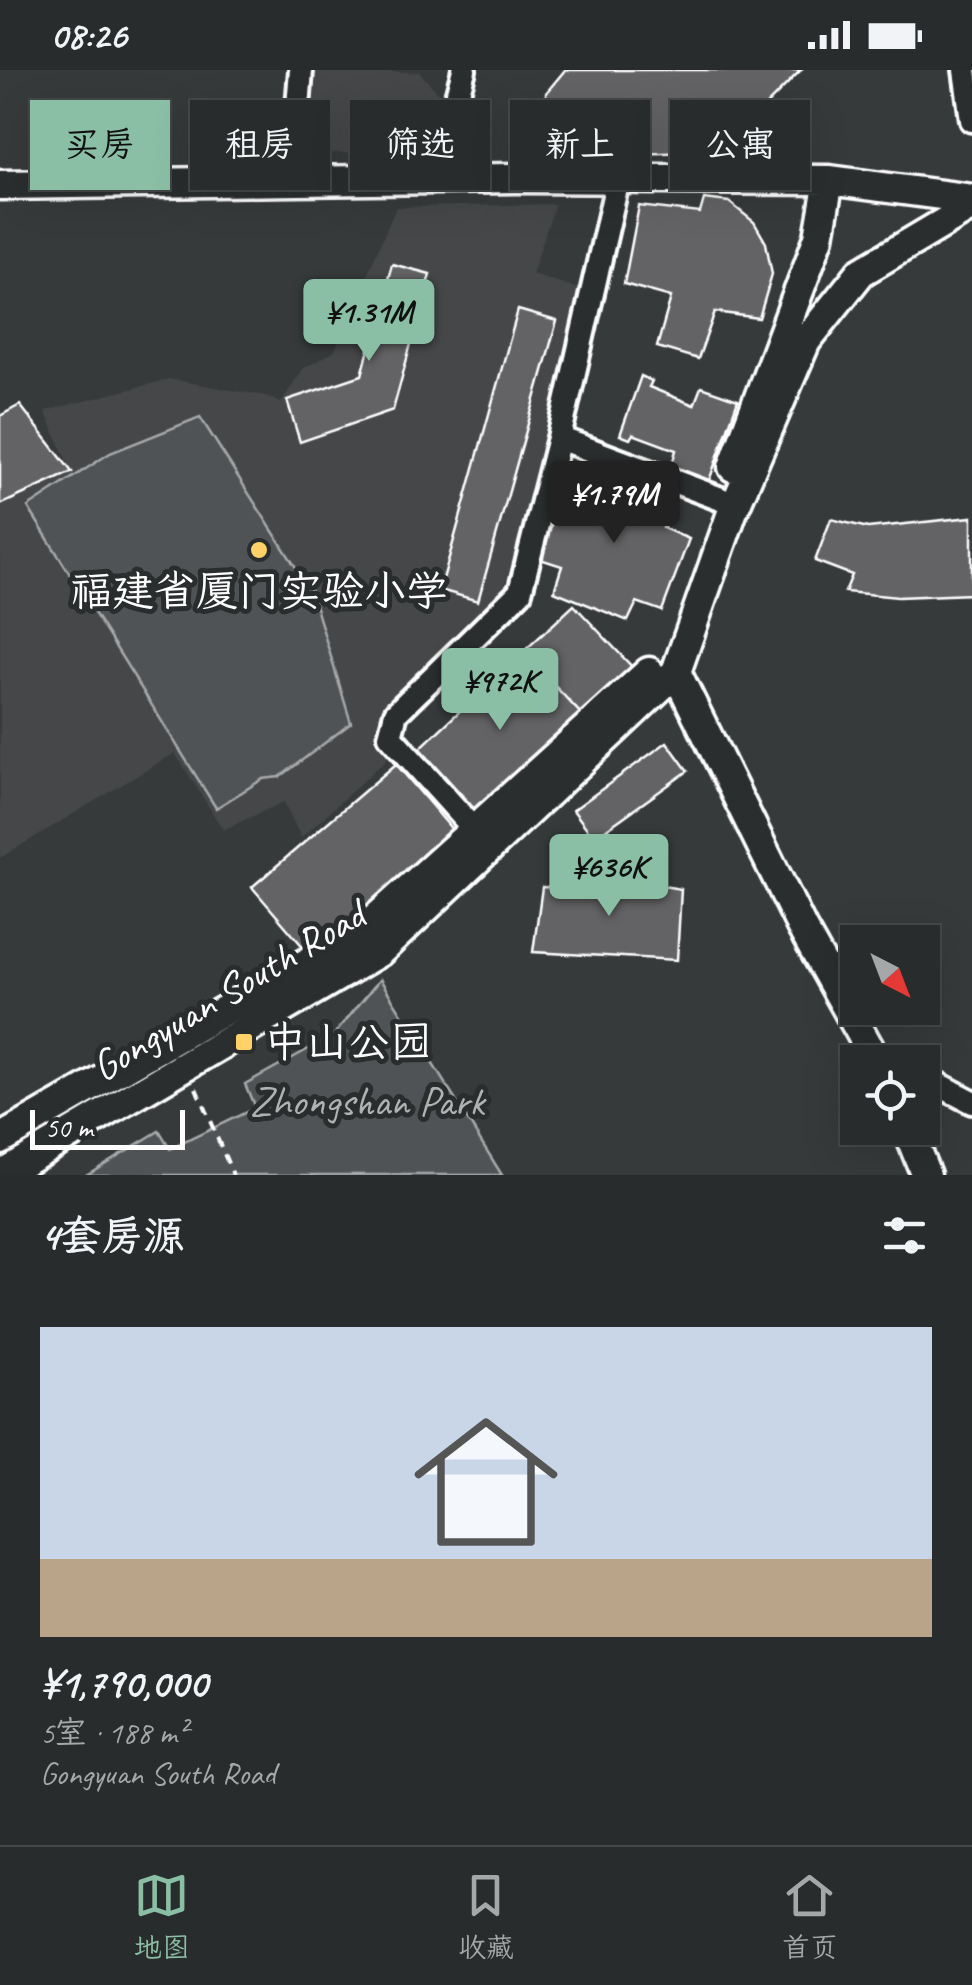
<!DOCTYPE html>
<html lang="zh">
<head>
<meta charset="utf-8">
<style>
  :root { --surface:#292c2c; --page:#353838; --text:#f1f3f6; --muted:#a5a7a9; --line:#454848; --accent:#8abfa5 }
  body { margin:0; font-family:Caveat,"LXGW WenKai TC",sans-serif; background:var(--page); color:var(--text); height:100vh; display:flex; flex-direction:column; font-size:38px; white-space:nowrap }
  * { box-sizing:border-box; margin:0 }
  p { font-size:32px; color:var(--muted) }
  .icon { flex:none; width:55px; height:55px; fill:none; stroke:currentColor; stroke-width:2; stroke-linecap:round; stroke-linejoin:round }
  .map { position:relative; height:1105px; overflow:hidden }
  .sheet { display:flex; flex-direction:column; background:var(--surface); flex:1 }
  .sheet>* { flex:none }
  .hud { position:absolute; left:30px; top:30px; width:912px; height:90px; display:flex; gap:20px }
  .needle { width:65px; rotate:138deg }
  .buttons { position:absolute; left:840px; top:855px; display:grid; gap:20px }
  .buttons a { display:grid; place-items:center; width:100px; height:100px; border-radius:0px; background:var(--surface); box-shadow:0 10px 40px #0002,0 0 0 2px var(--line); font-size:50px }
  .scale { position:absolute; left:30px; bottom:25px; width:155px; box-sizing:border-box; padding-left:10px; border:5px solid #fff; border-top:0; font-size:28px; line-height:35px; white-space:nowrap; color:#fff; -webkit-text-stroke:8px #2a2d2e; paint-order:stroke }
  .price { position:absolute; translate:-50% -85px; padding:0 22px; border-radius:10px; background:var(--accent); color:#111; font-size:32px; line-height:65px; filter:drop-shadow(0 2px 5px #0008) }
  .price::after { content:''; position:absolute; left:50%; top:60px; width:30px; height:22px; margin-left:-15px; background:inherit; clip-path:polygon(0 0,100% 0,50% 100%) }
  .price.on { background:#222; color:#fff }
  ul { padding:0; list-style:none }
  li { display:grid; align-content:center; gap:20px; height:530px; padding:0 40px }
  li span { display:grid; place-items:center; height:310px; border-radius:0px; color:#555 }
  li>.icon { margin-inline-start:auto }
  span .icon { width:180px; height:180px; fill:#fffc; stroke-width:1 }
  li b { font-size:42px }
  h2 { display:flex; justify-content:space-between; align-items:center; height:120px; padding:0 40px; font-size:42px }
  .tag { padding:0 35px; border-radius:0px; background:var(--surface); box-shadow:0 10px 40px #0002,0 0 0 2px var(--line); font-size:35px; line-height:90px }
  .tag.on { background:var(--accent); color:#111 }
  .status { display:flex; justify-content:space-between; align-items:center; height:70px; padding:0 50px; background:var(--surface); direction:ltr }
  .status svg { height:28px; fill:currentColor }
  .tabs { display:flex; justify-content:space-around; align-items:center; height:140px; border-top:2px solid var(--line); background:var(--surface); font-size:28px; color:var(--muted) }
  .tabs a { display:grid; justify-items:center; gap:5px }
  .tabs .on { color:var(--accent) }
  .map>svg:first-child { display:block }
</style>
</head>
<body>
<div class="status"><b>08:26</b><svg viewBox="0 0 49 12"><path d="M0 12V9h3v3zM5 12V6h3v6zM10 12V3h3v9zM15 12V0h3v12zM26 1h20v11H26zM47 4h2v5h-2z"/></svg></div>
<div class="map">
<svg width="972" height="1105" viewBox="0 0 972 1105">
  <rect width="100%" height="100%" fill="#373a3b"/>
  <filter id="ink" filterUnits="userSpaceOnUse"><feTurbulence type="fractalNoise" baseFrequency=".01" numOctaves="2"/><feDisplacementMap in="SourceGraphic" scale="20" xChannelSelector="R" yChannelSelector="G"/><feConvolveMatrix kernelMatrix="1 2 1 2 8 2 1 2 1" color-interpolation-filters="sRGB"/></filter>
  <g filter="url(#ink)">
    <path fill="#444748" d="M 314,2 L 419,2 L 443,28 L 427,83 L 313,83 Z
      M 555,134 L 532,204 L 601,226 L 494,547 L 409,645 L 386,690 L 301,768 L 284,732 L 223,760 L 175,683 L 0,788 L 0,435 L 72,402 L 45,341 L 169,309 L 266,326 L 281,333 L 302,299 L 334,282 L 396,137 Z"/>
    <path fill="#505354" stroke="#a8a9aa" stroke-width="2.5" d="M 200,347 L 311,521 L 351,653 L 280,707 L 263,709 L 216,738 L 28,437 L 110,383 Z
      M 380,909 L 502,1105 L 86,1105 L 159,1061 L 170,1079 L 255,1038 L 245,1014 L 334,965 Z"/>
    <path fill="#636465" stroke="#fff" stroke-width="2.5" d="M 565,0 L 801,0 L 721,81 L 547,87 L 546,23 Z
      M 704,129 L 729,132 L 754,152 L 766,173 L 772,204 L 759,248 L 715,242 L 698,289 L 657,277 L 671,227 L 624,214 L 639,136 L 700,143 Z
      M 392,194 L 430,204 L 393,340 L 300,372 L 287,330 L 362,305 Z
      M 518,240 L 557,251 L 478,531 L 440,520 Z
      M 641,306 L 652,311 L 649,317 L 694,335 L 701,317 L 738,330 L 709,411 L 671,398 L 676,380 L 633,364 L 630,369 L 620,365 Z
      M 20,335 L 72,402 L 0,435 L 0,346 Z
      M 591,399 L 674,429 L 663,458 L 689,469 L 662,541 L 637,532 L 628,551 L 554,521 L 562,496 L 540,489 L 561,416 L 582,425 Z
      M 972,447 L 972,524 L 898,527 L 845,522 L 852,505 L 815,491 L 831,449 L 868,458 Z
      M 574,535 L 634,599 L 583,646 L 523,582 Z
      M 523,582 L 583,646 L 478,744 L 418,680 Z
      M 667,672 L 688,701 L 594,768 L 573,740 Z
      M 396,694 L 455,763 L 311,886 L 252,817 Z
      M 567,800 L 681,819 L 677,890 L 533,882 L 542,817 L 566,818 Z"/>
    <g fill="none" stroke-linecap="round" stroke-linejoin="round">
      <g stroke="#fff" stroke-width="30">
        <path id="minor" d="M 965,0 L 972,50
          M 435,109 L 464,0
          M 618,109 L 559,368 L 721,429
          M 292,111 L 301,0
          M 474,759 L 390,666 L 396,643 L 520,522 L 559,368
          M 922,1006 L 972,1032"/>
      </g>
      <g stroke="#fff" stroke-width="35">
        <path id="tertiary" d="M 0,115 L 515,108 L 829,110 L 972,129
          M 733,397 L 819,167 L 829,110
          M 676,602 L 802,858 L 877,992
          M 907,1058 L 926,1105
          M 0,1069 L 361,862 L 649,602
          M 0,1105 L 379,882 L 676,602 L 732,443 L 806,271 L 861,202 L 972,136"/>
      </g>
      <path stroke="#fff" stroke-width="4" stroke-dasharray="10 8" stroke-linecap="butt" d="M 196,1018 L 233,1105"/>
      <use href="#minor" stroke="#2a2d2e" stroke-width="22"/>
      <use href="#tertiary" stroke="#2a2d2e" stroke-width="28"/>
    </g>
  </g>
  <g fill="#ffd166" stroke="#2a2d2e" stroke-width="4">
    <circle cx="259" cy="480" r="10"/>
    <rect x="234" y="962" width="20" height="20" rx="5"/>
  </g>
  <g text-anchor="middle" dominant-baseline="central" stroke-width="10" stroke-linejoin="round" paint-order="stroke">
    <g font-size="42" fill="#fff" stroke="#2a2d2e">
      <text x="259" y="521">福建省厦门实验小学</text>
      <text x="264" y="972" text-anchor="start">中山公园</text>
    </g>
    <g font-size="42" fill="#fff" stroke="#2a2d2e">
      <text transform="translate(228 921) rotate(-31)">Gongyuan South Road</text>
    </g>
    <g font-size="42" fill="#b0b2b2" stroke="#2a2d2e">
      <text x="367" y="1031">Zhongshan Park</text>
    </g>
  </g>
</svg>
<div class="buttons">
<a><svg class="needle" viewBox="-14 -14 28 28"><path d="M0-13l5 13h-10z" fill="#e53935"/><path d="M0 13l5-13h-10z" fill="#a5a7a9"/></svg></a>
<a><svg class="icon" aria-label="locate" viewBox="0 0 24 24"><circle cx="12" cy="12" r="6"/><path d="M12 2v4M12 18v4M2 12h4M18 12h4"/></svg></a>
</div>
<div class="scale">50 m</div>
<b class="price" style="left:369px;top:294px">¥1.31M</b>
<b class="price on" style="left:614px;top:476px">¥1.79M</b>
<b class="price" style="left:500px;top:663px">¥972K</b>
<b class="price" style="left:609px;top:849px">¥636K</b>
<div class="hud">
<a class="tag on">买房</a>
<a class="tag">租房</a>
<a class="tag">筛选</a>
<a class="tag">新上</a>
<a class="tag">公寓</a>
</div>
</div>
<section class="sheet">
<h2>4套房源<svg class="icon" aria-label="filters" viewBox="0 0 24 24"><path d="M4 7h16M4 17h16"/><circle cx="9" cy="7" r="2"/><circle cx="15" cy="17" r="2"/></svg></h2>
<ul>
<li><span style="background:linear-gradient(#c9d6e8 75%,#b9a48a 0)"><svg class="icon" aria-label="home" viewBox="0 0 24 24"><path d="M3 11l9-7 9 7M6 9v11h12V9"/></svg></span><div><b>¥1,790,000</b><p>5室 · 188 m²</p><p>Gongyuan South Road</p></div></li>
</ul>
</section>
<nav class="tabs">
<a class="on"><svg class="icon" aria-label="map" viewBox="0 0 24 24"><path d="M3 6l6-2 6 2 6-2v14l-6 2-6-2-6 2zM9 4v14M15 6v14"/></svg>地图</a>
<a><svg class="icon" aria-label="saved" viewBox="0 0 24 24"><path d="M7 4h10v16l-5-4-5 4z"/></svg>收藏</a>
<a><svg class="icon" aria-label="home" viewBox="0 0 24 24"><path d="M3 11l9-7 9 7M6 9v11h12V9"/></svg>首页</a>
</nav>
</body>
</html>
